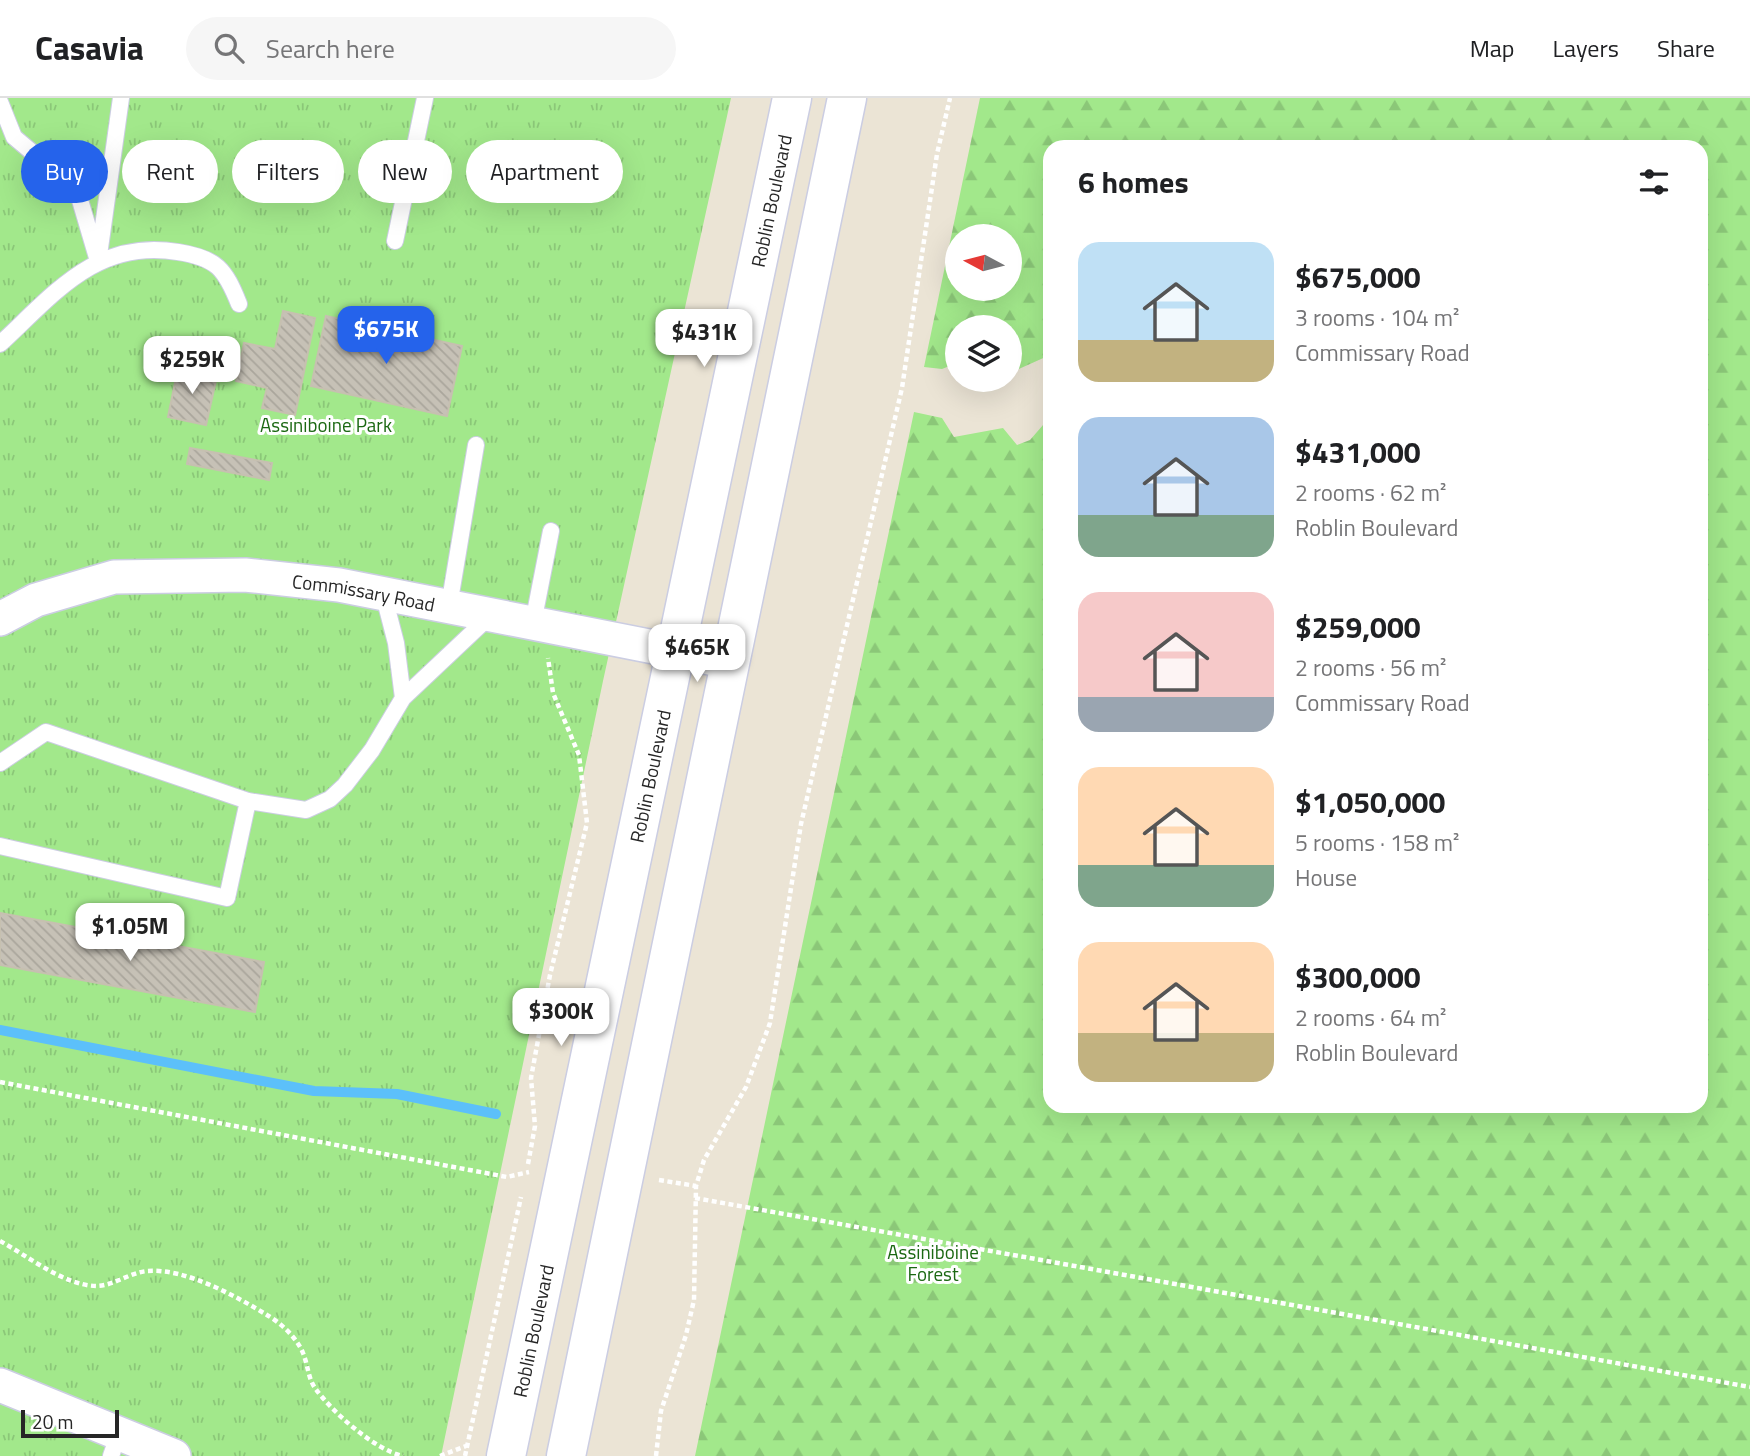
<!DOCTYPE html>
<html lang="en">
<head>
<meta charset="utf-8">
<style>
  :root { --surface:#fff; --page:#f6f6f6; --text:#202124; --muted:#757577; --line:#e0e0e0; --accent:#2563eb }
  body { margin:0; font-family:"Titillium Web",sans-serif; background:var(--page); color:var(--text); height:100vh; display:flex; flex-direction:column; font-size:26px; white-space:nowrap }
  * { box-sizing:border-box; margin:0 }
  p { font-size:23px; color:var(--muted) }
  .icon { flex:none; width:38px; height:38px; fill:none; stroke:currentColor; stroke-width:2; stroke-linecap:round; stroke-linejoin:round }
  .map { position:relative; flex:1; overflow:hidden }
  .drawer { position:absolute; left:1043px; top:42px; width:665px; height:973px; display:flex; flex-direction:column; background:var(--surface); border-radius:21px; box-shadow:0 7px 28px #0002 }
  .drawer>* { flex:none }
  .banner { position:absolute; left:21px; top:42px; width:665px; height:63px; display:flex; gap:14px }
  .needle { width:46px; rotate:277deg }
  .tools { position:absolute; left:945px; top:126px; display:grid; gap:14px }
  .tools a { display:grid; place-items:center; width:77px; height:77px; border-radius:50%; background:var(--surface); box-shadow:0 7px 28px #0002; font-size:35px }
  .scale { position:absolute; left:21px; bottom:18px; width:98px; box-sizing:border-box; padding-left:7px; border:4px solid #262626; border-top:0; font-size:19px; line-height:24px; white-space:nowrap; color:#262626; -webkit-text-stroke:5px #fff; paint-order:stroke }
  .price { position:absolute; translate:-50% -60px; padding:0 16px; border-radius:14px; background:#fff; color:#222; font-size:23px; line-height:46px; filter:drop-shadow(0 2px 4px #0008) }
  .price::after { content:''; position:absolute; left:50%; top:42px; width:21px; height:16px; margin-left:-10px; background:inherit; clip-path:polygon(0 0,100% 0,50% 100%) }
  .price.current { background:var(--accent); color:#fff }
  ul { padding:0; list-style:none }
  li { display:flex; align-items:center; gap:21px; height:175px; padding:0 35px }
  li span { display:grid; place-items:center; flex:none; width:196px; height:140px; border-radius:21px; color:#555 }
  li>.icon { margin-inline-start:auto }
  span .icon { width:84px; height:84px; fill:#fffc; stroke-width:1 }
  li b { font-size:30px }
  h2 { display:flex; justify-content:space-between; align-items:center; height:84px; padding:0 35px; font-size:30px }
  .tag { padding:0 24px; border-radius:32px; background:var(--surface); box-shadow:0 7px 28px #0002; font-size:24px; line-height:63px }
  .tag.current { background:var(--accent); color:#fff }
  header { display:flex; align-items:center; gap:42px; box-sizing:border-box; height:98px; padding:0 35px; background:var(--surface); border-bottom:2px solid var(--line) }
  header strong { font-size:33px }
  nav { display:flex; gap:38px; margin-inline-start:auto; font-size:24px }
  .search { width:490px; height:63px; background:var(--page); display:flex; align-items:center; gap:18px; box-sizing:border-box; padding:0 24px; border-radius:38px; color:var(--muted); font-size:26px }
  .map>svg:first-child { display:block }
</style>
</head>
<body>
<header>
<strong>Casavia</strong>
<div class="search"><svg class="icon" aria-label="search" viewBox="0 0 24 24"><circle cx="10" cy="10" r="6"/><path d="M15 15l6 6"/></svg>Search here</div>
<nav><a>Map</a><a>Layers</a><a>Share</a></nav>
</header>
<div class="map">
<svg width="1750" height="1358" viewBox="0 0 1750 1358">
  <defs>
    <pattern id="forest-firs" width="22" height="20" patternUnits="userSpaceOnUse" patternTransform="scale(1.75)"><rect width="22" height="20" fill="#a2e88b"/><path d="M5 1l3.5 6h-7zM16 11l3.5 6h-7z" fill="#8bc778"/></pattern>
    <pattern id="park-tufts" width="24" height="20" patternUnits="userSpaceOnUse" patternTransform="scale(1.75)"><rect width="24" height="20" fill="#a2e88b"/><path d="M3 7l-1-3M5 7V3M7 7l1-3M15 17l-1-3M17 17v-4M19 17l1-3" fill="none" stroke="#8bc778"/></pattern>
    <pattern id="building-back-hatch" width="6" height="6" patternUnits="userSpaceOnUse" patternTransform="scale(1.75)"><rect width="6" height="6" fill="#c6c1b6"/><path d="M-1 5l2 2M0 0l6 6M5-1l2 2" fill="none" stroke="#aaa69c"/></pattern>
  </defs>
  <rect width="100%" height="100%" fill="#ebe4d5"/>
  <path fill="url(#forest-firs)" fill-rule="evenodd" d="M 980,0 L 1750,0 L 1750,1358 L 695,1358 L 914,314 L 942,320 L 954,339 L 1003,330 L 1017,347 L 1030,342 L 1050,319 L 1050,1008 L 1701,1008 L 1701,49 L 1050,49 L 1050,257 L 1010,275 L 1010,229 L 957,229 L 957,265 L 942,271 L 924,269 ZM 1010,138 L 1010,191 L 957,191 L 957,138 Z"/>
  <path fill="url(#park-tufts)" d="M 0,0 L 731,0 L 603,583 L 441,1358 L 0,1358 Z"/>
  <g fill="none" stroke-linecap="round" stroke-linejoin="round">
    <path stroke="#5cc0fa" stroke-width="10" d="M 0,932 L 314,993 L 397,996 L 496,1016"/>
  </g>
  <path fill="url(#building-back-hatch)" stroke="#c6c0b0" stroke-width="2" d="M 283,213 L 315,220 L 295,317 L 262,310 L 267,290 L 236,283 L 244,245 L 275,251 Z
    M 326,218 L 462,248 L 447,318 L 311,288 Z
    M 178,270 L 217,278 L 206,327 L 168,319 Z
    M 190,350 L 272,365 L 269,382 L 187,366 Z
    M 0,815 L 264,864 L 255,914 L 0,867 Z"/>
  <g fill="none" stroke-linecap="round" stroke-linejoin="round">
    <g stroke="#cbcde2" stroke-width="18">
      <path id="lane" d="M 0,4 L 14,39 L 77,92 L 98,163
        M 395,143 L 425,0
        M 99,157 L 121,0
        M 0,246 C 54,196 97,140 178,154 C 217,160 225,171 239,206
        M 383,495 L 396,545 L 403,600
        M 449,508 L 476,347
        M 533,525 L 551,433
        M 0,665 L 46,634 L 248,703 L 306,712 L 330,701 L 345,687 L 372,652 L 403,600 L 490,518
        M 0,748 L 227,800 L 248,703
        M 111,1358 L 119,1335"/>
    </g>
    <g stroke="#cbcde2" stroke-width="36">
      <g id="street">
        <path id="s1" d="M 0,521 L 36,502 L 114,479 L 245,477 L 339,487 L 730,564"/>
        <path d="M 0,1287 L 174,1358"/>
      </g>
    </g>
    <g stroke="#cbcde2" stroke-width="41">
      <g id="secondary">
        <path id="s2" d="M 506,1358 L 792,0"/>
        <path d="M 566,1358 L 847,0"/>
      </g>
    </g>
    <path stroke="#fff" stroke-width="4.5" stroke-dasharray="5 3.5" stroke-linecap="butt" d="M 0,984 L 507,1079 L 529,1074
      M 528,1066 L 535,1028 L 531,980 L 550,877 L 587,725 L 579,657 L 553,595 L 548,560
      M 659,1082 L 696,1088
      M 695,1100 L 1750,1289
      M 0,1143 C 28,1158 63,1187 96,1188 C 114,1188 130,1174 148,1173 C 185,1170 236,1198 267,1217 C 281,1225 297,1240 303,1255 C 308,1267 308,1280 315,1290 C 332,1314 375,1352 403,1358
      M 440,1358 L 466,1348
      M 465,1358 L 521,1099
      M 656,1358 L 661,1313 L 686,1237 L 694,1202 L 696,1088 L 704,1062 L 746,989 L 770,925 L 801,726 L 902,290 L 937,56 L 950,0"/>
    <use href="#lane" stroke="#fff" stroke-width="16"/>
    <use href="#street" stroke="#fff" stroke-width="33"/>
    <use href="#secondary" stroke="#fff" stroke-width="38"/>
  </g>
  <g text-anchor="middle" dominant-baseline="central" stroke-width="6" stroke-linejoin="round" paint-order="stroke">
    <g font-size="19" fill="#262626" stroke="#fff">
      <text stroke="none"><textPath href="#s2" startOffset="1283">Roblin Boulevard</textPath></text>
      <text stroke="none"><textPath href="#s1" startOffset="373">Commissary Road</textPath></text>
      <text stroke="none"><textPath href="#s2" startOffset="695">Roblin Boulevard</textPath></text>
      <text stroke="none"><textPath href="#s2" startOffset="128">Roblin Boulevard</textPath></text>
    </g>
    <g font-size="19" fill="#1b6812" stroke="#fff">
      <text x="326" y="326">Assiniboine Park</text>
      <text x="933" y="1153">Assiniboine<tspan x="933" dy="22">Forest</tspan></text>
    </g>
  </g>
</svg>
<div class="tools">
<a><svg class="needle" viewBox="-14 -14 28 28"><path d="M0-13l5 13h-10z" fill="#e53935"/><path d="M0 13l5-13h-10z" fill="#757577"/></svg></a>
<a><svg class="icon" aria-label="layers" viewBox="0 0 24 24"><path d="M12 4l9 5-9 5-9-5zM3 14l9 5 9-5"/></svg></a>
</div>
<div class="scale">20 m</div>
<b class="price current" style="left:386px;top:268px">$675K</b>
<b class="price" style="left:704px;top:271px">$431K</b>
<b class="price" style="left:192px;top:298px">$259K</b>
<b class="price" style="left:697px;top:586px">$465K</b>
<b class="price" style="left:130px;top:865px">$1.05M</b>
<b class="price" style="left:561px;top:950px">$300K</b>
<div class="banner">
<a class="tag current">Buy</a>
<a class="tag">Rent</a>
<a class="tag">Filters</a>
<a class="tag">New</a>
<a class="tag">Apartment</a>
</div>
<section class="drawer">
<h2>6 homes<svg class="icon" aria-label="filters" viewBox="0 0 24 24"><path d="M4 7h16M4 17h16"/><circle cx="9" cy="7" r="2"/><circle cx="15" cy="17" r="2"/></svg></h2>
<ul>
<li><span style="background:linear-gradient(#bfe0f5 70%,#c2b280 0)"><svg class="icon" aria-label="home" viewBox="0 0 24 24"><path d="M3 11l9-7 9 7M6 9v11h12V9"/></svg></span><div><b>$675,000</b><p>3 rooms · 104 m²</p><p>Commissary Road</p></div></li>
<li><span style="background:linear-gradient(#a9c7e8 70%,#7fa58c 0)"><svg class="icon" aria-label="home" viewBox="0 0 24 24"><path d="M3 11l9-7 9 7M6 9v11h12V9"/></svg></span><div><b>$431,000</b><p>2 rooms · 62 m²</p><p>Roblin Boulevard</p></div></li>
<li><span style="background:linear-gradient(#f6c9c9 75%,#9aa5b1 0)"><svg class="icon" aria-label="home" viewBox="0 0 24 24"><path d="M3 11l9-7 9 7M6 9v11h12V9"/></svg></span><div><b>$259,000</b><p>2 rooms · 56 m²</p><p>Commissary Road</p></div></li>
<li><span style="background:linear-gradient(#ffd9b3 70%,#7fa58c 0)"><svg class="icon" aria-label="home" viewBox="0 0 24 24"><path d="M3 11l9-7 9 7M6 9v11h12V9"/></svg></span><div><b>$1,050,000</b><p>5 rooms · 158 m²</p><p>House</p></div></li>
<li><span style="background:linear-gradient(#ffd9b3 65%,#c2b280 0)"><svg class="icon" aria-label="home" viewBox="0 0 24 24"><path d="M3 11l9-7 9 7M6 9v11h12V9"/></svg></span><div><b>$300,000</b><p>2 rooms · 64 m²</p><p>Roblin Boulevard</p></div></li>
</ul>
</section>
</div>
</body>
</html>
